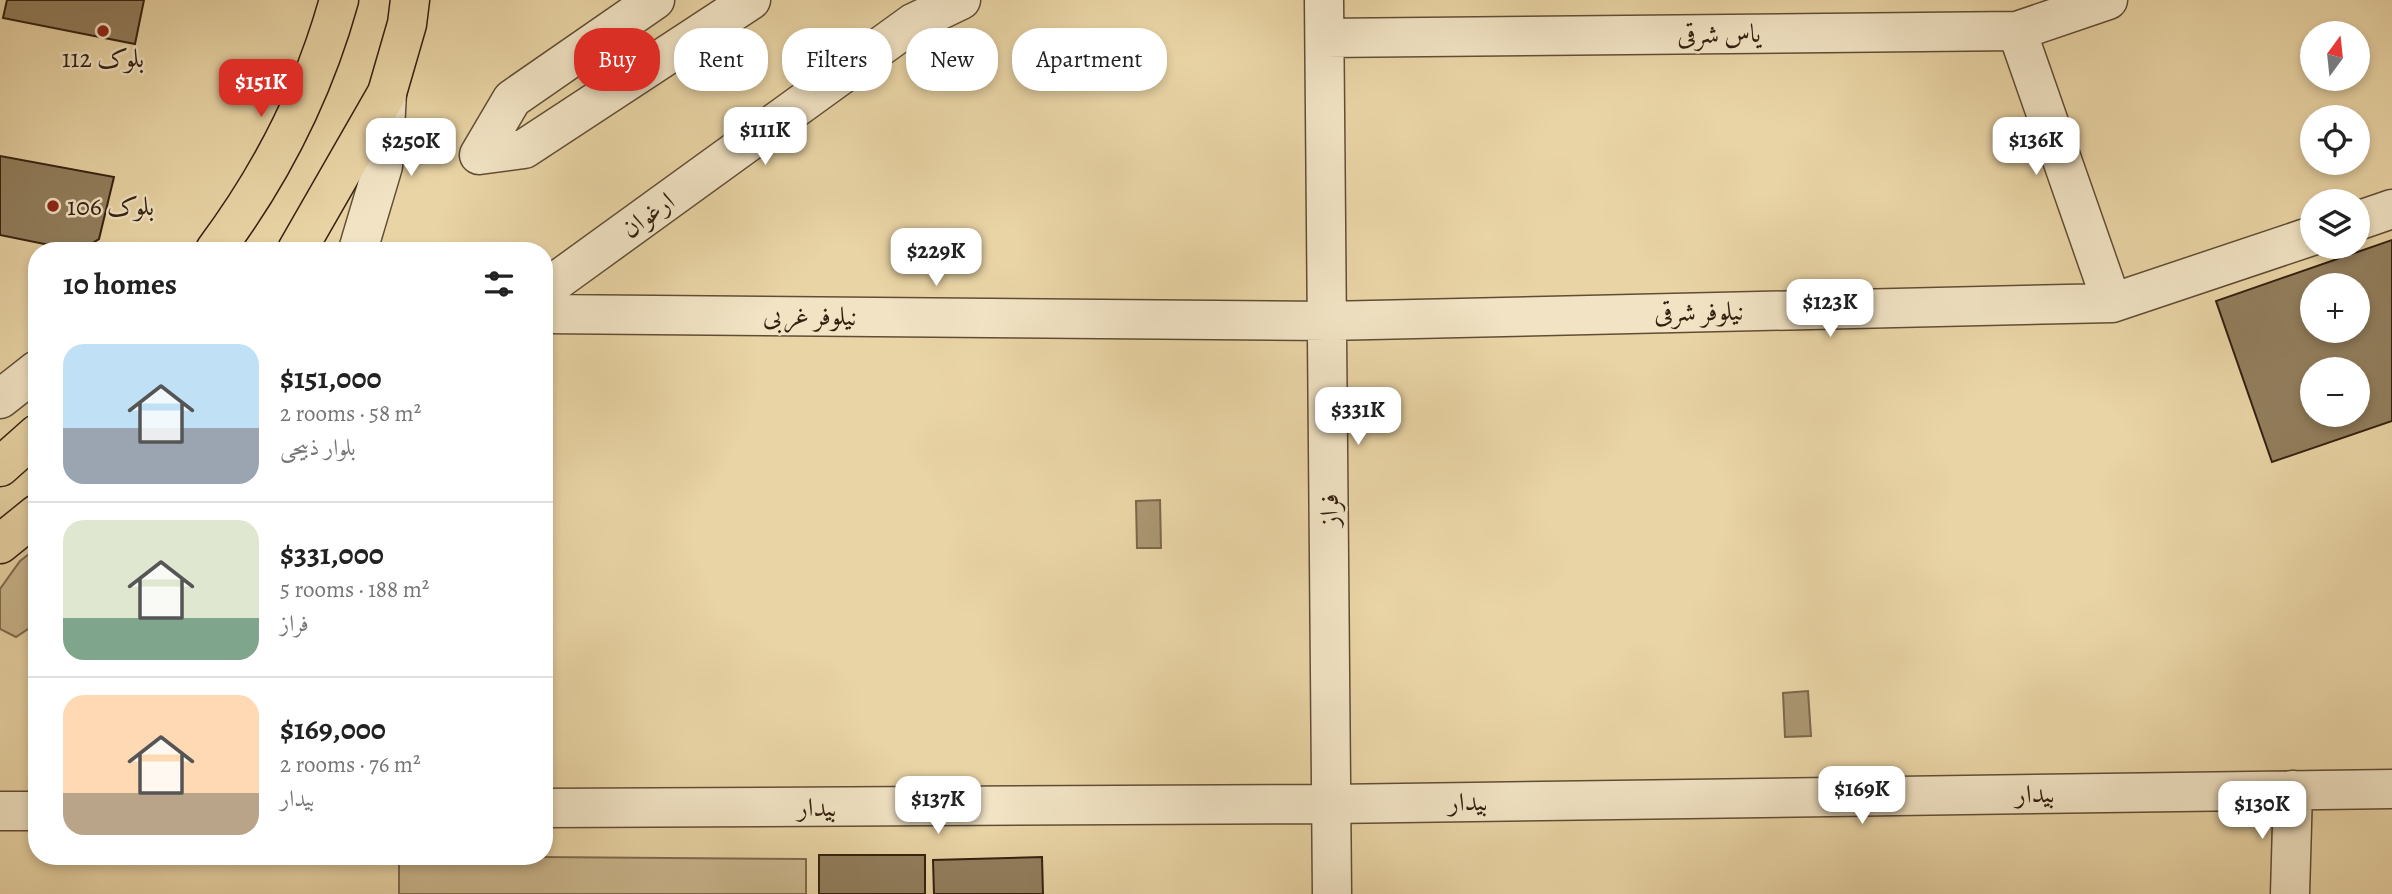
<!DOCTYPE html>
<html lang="en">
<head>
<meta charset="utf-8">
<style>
  :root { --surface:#fff; --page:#f6f6f6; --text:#222; --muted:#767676; --line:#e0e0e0; --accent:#d93025 }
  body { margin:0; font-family:Alegreya,Amiri,serif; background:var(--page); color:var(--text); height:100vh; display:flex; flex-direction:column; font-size:26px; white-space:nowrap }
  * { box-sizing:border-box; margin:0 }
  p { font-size:23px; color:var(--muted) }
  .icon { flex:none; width:38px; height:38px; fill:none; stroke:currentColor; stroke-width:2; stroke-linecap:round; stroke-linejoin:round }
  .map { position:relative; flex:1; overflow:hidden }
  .drawer { position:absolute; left:28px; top:242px; width:525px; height:623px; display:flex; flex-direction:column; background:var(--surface); border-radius:28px; box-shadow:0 4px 10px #0003 }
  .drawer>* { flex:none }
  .top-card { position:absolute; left:574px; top:28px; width:665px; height:63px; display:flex; gap:14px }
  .needle { width:46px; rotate:15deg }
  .buttons { position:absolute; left:2300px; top:21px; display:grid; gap:14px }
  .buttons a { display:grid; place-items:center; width:70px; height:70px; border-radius:50%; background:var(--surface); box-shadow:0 4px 10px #0003; font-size:35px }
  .price { position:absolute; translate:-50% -60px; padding:0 16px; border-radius:14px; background:#fff; color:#222; font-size:23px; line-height:46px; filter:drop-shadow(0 2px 4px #0008) }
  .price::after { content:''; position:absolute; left:50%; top:42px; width:21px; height:16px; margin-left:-10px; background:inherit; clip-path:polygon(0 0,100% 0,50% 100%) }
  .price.on { background:var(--accent); color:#fff }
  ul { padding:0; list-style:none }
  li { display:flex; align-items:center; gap:21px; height:175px; padding:0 35px }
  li+li { border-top:2px solid var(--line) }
  li span { display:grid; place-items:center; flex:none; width:196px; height:140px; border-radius:21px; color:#555 }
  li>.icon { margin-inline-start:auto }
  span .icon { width:84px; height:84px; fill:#fffc; stroke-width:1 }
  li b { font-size:30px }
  h2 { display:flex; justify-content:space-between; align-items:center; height:84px; padding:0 35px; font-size:30px }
  .pill { padding:0 24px; border-radius:28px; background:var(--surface); box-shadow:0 4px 10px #0003; font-size:24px; line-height:63px }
  .pill.on { background:var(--accent); color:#fff }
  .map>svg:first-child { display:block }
</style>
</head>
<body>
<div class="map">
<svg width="2392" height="894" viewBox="0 0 2392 894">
  <rect width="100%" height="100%" fill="#e9d4a5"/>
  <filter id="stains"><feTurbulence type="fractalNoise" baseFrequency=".00286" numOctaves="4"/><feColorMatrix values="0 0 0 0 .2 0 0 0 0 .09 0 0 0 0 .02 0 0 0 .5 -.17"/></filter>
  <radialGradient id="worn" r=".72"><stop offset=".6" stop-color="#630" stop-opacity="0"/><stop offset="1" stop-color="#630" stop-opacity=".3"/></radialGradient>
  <path fill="#cab58c" stroke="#7f6a4e" stroke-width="2" d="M 37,548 L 37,623 L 16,637 L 0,629 L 0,589 L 20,561 Z
    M 399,856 L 806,859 L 806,894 L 399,894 Z"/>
  <path fill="#ab9772" stroke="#7b674b" stroke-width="2" d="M 1160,500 L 1161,548 L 1137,548 L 1136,501 Z
    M 1808,691 L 1811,736 L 1785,737 L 1783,693 Z"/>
  <path fill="#927e5d" stroke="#342010" stroke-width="2" fill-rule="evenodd" d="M 7,0 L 144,0 L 135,44 L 3,18 Z
    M 0,156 L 114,177 L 99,239 L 81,250 L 74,250 L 0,235 Z
    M 2392,240 L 2392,421 L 2272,462 L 2216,301 ZM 2312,285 L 2357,285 L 2357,331 L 2312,331 ZM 2312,369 L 2357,369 L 2357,415 L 2312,415 Z
    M 819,855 L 925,855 L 925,894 L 819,894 Z
    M 1042,857 L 1043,894 L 934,894 L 933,860 Z"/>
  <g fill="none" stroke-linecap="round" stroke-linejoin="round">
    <g stroke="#614d35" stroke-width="41">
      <path id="minor" d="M 655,0 L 512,99 L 479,155 L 524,149 L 751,0
        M 1324,0 L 1332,894
        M 2017,31 L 2112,303
        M 1325,38 L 2017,31 L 2108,0
        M 2357,221 L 2392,209
        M 358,250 L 383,166 L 387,93
        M 544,290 L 913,23 L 961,0
        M 544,314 L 1327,321 L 2112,303 L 2312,236
        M 0,399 L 37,370
        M 544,808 L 1331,804 L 2392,789
        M 0,811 L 37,811
        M 2290,894 L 2293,790"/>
    </g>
    <g stroke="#342010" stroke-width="41">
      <path id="major" d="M 215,250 C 271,175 314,90 339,0
        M 297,250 L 387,93 L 407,24 L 410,0
        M 0,467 L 37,434
        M 0,544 L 37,514"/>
    </g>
    <use href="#minor" stroke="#f1e3c4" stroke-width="38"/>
    <use href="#major" stroke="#e9d4a5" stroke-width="38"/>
  </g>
  <g fill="#8f2418" stroke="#f1e3c4" stroke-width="2.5">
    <circle cx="103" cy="31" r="7"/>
    <circle cx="53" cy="206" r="7"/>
  </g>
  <g text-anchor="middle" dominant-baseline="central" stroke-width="5" stroke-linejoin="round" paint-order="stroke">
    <g font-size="26" fill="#342010" stroke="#f1e3c4">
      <text transform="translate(1719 34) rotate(-1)">یاس شرقی</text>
      <text transform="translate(648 215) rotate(-36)">ارغوان</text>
      <text transform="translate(1699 312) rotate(-1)">نیلوفر شرقی</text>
      <text transform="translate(810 316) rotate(1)">نیلوفر غربی</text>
      <text transform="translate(1329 510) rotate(-90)">فراز</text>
      <text transform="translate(2035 794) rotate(-1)">بیدار</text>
      <text transform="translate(1468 802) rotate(-1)">بیدار</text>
      <text x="817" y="807">بیدار</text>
    </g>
    <g font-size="26" fill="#342010" stroke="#f1e3c4">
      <text x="103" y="58">بلوک 112</text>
      <text x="67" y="206" text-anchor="start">بلوک 106</text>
    </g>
  </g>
  <rect width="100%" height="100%" filter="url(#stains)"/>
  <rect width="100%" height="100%" fill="url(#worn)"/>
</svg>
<div class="buttons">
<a><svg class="needle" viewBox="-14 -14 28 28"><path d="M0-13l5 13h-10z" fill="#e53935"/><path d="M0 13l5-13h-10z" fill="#767676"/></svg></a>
<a><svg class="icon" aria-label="locate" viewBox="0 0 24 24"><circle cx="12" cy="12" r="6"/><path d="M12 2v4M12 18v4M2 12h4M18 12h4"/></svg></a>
<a><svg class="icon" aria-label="layers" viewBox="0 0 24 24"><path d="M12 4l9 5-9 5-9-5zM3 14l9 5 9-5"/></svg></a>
<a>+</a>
<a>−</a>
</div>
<b class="price on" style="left:261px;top:119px">$151K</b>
<b class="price" style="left:765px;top:167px">$111K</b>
<b class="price" style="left:2036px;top:177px">$136K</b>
<b class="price" style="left:411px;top:178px">$250K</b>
<b class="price" style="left:936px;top:288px">$229K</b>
<b class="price" style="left:1830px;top:339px">$123K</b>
<b class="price" style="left:1358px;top:447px">$331K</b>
<b class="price" style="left:1862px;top:826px">$169K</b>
<b class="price" style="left:938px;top:836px">$137K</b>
<b class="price" style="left:2262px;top:841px">$130K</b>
<div class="top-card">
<a class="pill on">Buy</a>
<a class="pill">Rent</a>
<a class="pill">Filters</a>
<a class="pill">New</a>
<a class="pill">Apartment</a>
</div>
<section class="drawer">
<h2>10 homes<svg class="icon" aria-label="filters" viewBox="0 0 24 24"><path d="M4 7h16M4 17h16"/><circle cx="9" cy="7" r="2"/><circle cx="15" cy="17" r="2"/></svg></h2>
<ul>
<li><span style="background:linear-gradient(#bfe0f5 60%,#9aa5b1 0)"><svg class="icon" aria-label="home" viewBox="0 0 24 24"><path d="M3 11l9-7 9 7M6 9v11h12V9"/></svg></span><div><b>$151,000</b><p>2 rooms · 58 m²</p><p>بلوار ذبیحی</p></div></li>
<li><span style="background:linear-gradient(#dfe7d0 70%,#7fa58c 0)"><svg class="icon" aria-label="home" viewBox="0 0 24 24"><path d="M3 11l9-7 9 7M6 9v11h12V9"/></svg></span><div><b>$331,000</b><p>5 rooms · 188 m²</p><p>فراز</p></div></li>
<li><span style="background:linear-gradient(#ffd9b3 70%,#b9a48a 0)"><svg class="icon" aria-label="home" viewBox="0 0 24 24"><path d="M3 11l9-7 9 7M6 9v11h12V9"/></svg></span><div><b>$169,000</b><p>2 rooms · 76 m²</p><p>بیدار</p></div></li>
</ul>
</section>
</div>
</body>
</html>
